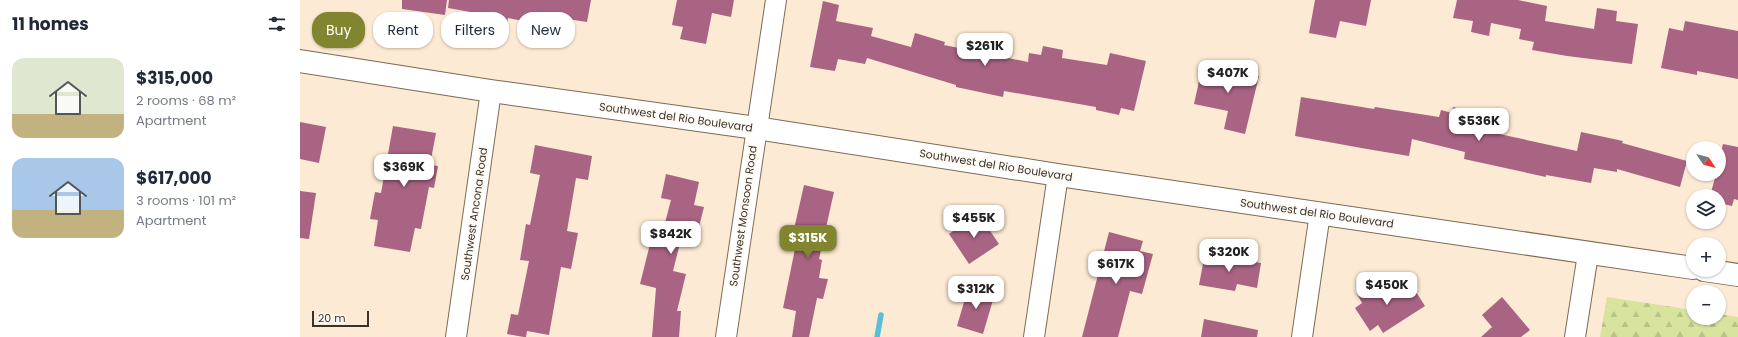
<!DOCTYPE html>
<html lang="en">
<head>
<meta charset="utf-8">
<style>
  :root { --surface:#fff; --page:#f6f6f7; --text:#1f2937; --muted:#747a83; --accent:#81852f }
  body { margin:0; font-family:Poppins,sans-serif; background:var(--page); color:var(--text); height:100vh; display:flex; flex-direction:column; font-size:15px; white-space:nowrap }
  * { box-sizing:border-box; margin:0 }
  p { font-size:13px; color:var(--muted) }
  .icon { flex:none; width:22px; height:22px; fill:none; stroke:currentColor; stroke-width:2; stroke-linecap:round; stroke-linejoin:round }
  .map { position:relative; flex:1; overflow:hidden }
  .details { display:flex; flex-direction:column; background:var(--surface); width:300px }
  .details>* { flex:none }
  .hud { position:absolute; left:12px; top:12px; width:380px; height:36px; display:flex; gap:8px }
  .needle { width:26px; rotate:125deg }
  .fabs { position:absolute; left:1386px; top:141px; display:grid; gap:8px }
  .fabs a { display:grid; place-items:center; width:40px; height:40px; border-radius:50%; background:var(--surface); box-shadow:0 1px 3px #0004; font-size:20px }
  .scale { position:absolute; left:12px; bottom:10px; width:57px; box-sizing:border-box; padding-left:4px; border:2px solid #3a332a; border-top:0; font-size:11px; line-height:14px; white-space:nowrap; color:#3a332a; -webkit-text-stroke:3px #fefaf5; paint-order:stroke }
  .price { position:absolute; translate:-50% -34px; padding:0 9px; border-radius:8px; background:#fff; color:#222; font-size:13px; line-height:26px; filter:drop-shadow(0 1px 2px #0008) }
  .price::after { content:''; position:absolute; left:50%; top:24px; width:12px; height:9px; margin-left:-6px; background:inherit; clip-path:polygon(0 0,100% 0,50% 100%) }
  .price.current { background:var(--accent); color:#fff }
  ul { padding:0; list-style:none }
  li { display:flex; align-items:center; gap:12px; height:100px; padding:0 12px }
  li span { display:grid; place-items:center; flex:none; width:112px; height:80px; border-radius:12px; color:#555 }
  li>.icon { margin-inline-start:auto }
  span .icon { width:48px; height:48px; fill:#fffc; stroke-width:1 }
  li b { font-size:17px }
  h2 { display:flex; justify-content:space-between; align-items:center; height:48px; padding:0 12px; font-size:17px }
  .tag { padding:0 14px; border-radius:16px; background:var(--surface); box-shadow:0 1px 3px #0004; font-size:14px; line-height:36px }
  .tag.current { background:var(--accent); color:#fff }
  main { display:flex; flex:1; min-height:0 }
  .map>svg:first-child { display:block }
</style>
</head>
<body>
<main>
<section class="details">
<h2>11 homes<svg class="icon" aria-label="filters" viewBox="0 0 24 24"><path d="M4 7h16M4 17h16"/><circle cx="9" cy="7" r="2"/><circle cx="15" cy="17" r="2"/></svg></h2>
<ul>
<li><span style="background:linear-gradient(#dfe7d0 70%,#c2b280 0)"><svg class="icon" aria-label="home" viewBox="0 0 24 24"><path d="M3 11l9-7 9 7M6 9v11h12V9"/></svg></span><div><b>$315,000</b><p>2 rooms · 68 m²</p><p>Apartment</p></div></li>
<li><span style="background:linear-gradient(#a9c7e8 65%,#c2b280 0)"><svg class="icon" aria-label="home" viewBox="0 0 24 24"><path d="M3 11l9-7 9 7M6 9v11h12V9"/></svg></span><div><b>$617,000</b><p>3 rooms · 101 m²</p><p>Apartment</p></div></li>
</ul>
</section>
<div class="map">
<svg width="1438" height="337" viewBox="0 0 1438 337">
  <defs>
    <pattern id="forest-firs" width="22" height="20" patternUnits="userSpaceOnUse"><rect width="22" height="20" fill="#d8e39d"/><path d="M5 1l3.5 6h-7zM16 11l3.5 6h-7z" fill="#bac387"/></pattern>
  </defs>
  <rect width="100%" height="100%" fill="#fdead4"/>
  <path fill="url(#forest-firs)" d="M 1307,297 L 1393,310 L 1393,318 L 1419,318 L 1419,314 L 1438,317 L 1438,337 L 1300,337 Z"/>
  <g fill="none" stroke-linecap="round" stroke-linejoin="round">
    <path stroke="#59bed6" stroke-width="5.5" d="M 577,337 L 581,315"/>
  </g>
  <path fill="#a96383" d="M 102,0 L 147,0 L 145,15 L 102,9 Z
    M 149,0 L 291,0 L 287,22 L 254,17 L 252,27 L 208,18 L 207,24 L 186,20 L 187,15 L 148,8 Z
    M 377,0 L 434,0 L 431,17 L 412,13 L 406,44 L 380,39 L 383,27 L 372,25 Z
    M 1015,0 L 1071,0 L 1066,26 L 1040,21 L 1036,38 L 1009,33 Z
    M 1157,0 L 1218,0 L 1247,6 L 1245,21 L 1294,29 L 1297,8 L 1317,11 L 1316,21 L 1338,24 L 1332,64 L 1267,56 L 1232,50 L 1234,42 L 1219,39 L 1221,29 L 1191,23 L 1189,36 L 1171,32 L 1173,21 L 1153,18 Z
    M 523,1 L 539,5 L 536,21 L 573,28 L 571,36 L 611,47 L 615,33 L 645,42 L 644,45 L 728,62 L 729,53 L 741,55 L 743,46 L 763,50 L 762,58 L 807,65 L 810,53 L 846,61 L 834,111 L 821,108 L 819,115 L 796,110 L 796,107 L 704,91 L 703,97 L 656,87 L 656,85 L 567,58 L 565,64 L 538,59 L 535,71 L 510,67 Z
    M 1385,21 L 1438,31 L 1438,79 L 1397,71 L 1397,75 L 1361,68 L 1369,28 L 1383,31 Z
    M 903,63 L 959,76 L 945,134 L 924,129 L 928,111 L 894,104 Z
    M 1001,97 L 1074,109 L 1075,107 L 1139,117 L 1141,110 L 1152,113 L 1153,107 L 1193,117 L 1190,132 L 1277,151 L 1281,132 L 1323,141 L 1322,143 L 1387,161 L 1380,187 L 1317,169 L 1317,172 L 1294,168 L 1291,183 L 1246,175 L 1246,177 L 1164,159 L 1165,152 L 1112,139 L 1109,156 L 1067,149 L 995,136 Z
    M 0,122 L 26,127 L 19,163 L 0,159 Z
    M 93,126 L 136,133 L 130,165 L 138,166 L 134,188 L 129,187 L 121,229 L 115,228 L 110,252 L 74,246 L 78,220 L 70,219 L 75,192 L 81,193 Z
    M 1423,144 L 1438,147 L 1438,200 L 1434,199 L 1432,206 L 1419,203 L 1419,196 L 1410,196 L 1416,174 L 1419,174 L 1419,160 Z
    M 235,145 L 292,156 L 288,180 L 276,178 L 267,231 L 278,233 L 271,269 L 261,267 L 249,335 L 227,331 L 226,337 L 224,337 L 207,334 L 211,314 L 218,315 L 229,261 L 220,260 L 226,224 L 230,225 L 240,175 L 230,173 Z
    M 366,174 L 399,182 L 394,205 L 404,207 L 399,227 L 385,224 L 373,271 L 386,274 L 377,311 L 381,311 L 379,337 L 352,337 L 356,288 L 340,284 L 352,236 L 361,238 L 371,200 L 361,198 Z
    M 504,185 L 534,192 L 519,259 L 522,260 L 519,278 L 528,279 L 523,299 L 517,298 L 509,337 L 492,337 L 496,311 L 483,308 L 497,239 L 492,238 Z
    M 0,191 L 16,193 L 9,239 L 0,238 Z
    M 678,213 L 699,244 L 669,264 L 649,234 Z
    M 809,232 L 843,241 L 840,251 L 853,254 L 842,294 L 830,291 L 818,337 L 782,337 Z
    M 905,253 L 961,263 L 957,288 L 937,284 L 935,291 L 899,285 Z
    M 1078,280 L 1090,298 L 1111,284 L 1125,306 L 1083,333 L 1078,325 L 1070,331 L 1055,308 L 1062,303 L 1057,294 Z
    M 669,285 L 695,293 L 683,334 L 657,326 Z
    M 1202,297 L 1230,330 L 1221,337 L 1181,337 L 1192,327 L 1182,315 Z
    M 904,319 L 958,330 L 957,337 L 901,337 Z"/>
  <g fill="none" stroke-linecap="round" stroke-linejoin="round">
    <g stroke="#7b6a56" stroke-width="22">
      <path id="minor" d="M 156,337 L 191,91
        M 426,337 L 476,0
        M 734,337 L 758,175
        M 1002,337 L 1020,213
        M 1275,337 L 1288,254"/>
    </g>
    <g stroke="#7b6a56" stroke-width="24">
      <path id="tertiary" d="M 0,61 L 191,91 L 456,128 L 758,175 L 1393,268
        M 1404,270 L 1438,275"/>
    </g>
    <use href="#minor" stroke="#fff" stroke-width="20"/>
    <use href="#tertiary" stroke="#fff" stroke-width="22"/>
  </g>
  <g text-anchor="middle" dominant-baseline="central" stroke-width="4" stroke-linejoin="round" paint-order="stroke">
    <g font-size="11" fill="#3a332a" stroke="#fefaf5">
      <text transform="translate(376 117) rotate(8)">Southwest del Rio Boulevard</text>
      <text transform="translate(696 165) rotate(9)">Southwest del Rio Boulevard</text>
      <text transform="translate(1017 213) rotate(8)">Southwest del Rio Boulevard</text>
      <text transform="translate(174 214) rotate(-82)">Southwest Ancona Road</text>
      <text transform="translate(443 216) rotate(-82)">Southwest Monsoon Road</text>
    </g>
  </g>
</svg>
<div class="fabs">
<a><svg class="needle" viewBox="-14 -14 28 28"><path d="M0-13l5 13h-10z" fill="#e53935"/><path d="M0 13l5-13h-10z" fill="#747a83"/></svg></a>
<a><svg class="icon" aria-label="layers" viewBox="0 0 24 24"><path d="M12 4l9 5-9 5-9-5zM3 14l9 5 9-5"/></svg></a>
<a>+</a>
<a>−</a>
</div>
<div class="scale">20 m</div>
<b class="price" style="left:685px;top:67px">$261K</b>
<b class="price" style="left:928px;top:94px">$407K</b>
<b class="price" style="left:1179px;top:142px">$536K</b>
<b class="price" style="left:104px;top:188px">$369K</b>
<b class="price" style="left:674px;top:239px">$455K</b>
<b class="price" style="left:371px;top:255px">$842K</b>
<b class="price current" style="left:508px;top:259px">$315K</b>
<b class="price" style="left:929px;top:273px">$320K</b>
<b class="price" style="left:816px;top:285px">$617K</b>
<b class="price" style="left:1087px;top:306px">$450K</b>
<b class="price" style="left:676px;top:310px">$312K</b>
<div class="hud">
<a class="tag current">Buy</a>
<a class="tag">Rent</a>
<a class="tag">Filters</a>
<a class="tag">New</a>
</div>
</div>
</main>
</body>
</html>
